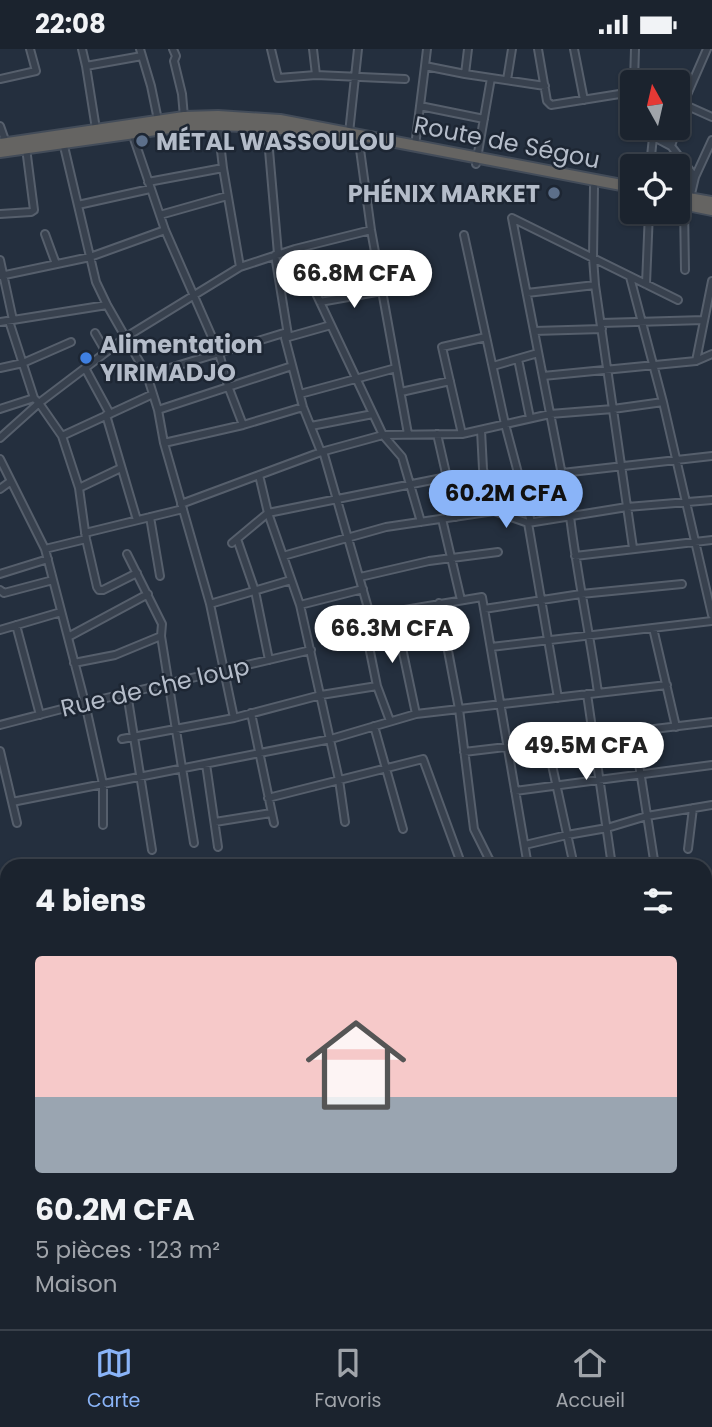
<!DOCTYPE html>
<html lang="fr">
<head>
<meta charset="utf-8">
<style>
  :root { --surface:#1b232e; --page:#242b36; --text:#f1f3f6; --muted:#a0a4aa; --line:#39404a; --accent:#8ab4f8 }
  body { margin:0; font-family:Poppins,sans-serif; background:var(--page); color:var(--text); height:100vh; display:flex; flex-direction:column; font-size:26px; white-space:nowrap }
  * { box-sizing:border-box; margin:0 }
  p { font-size:23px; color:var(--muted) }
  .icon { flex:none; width:38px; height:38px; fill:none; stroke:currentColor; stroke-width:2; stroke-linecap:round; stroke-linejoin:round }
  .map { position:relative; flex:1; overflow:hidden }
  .panel { position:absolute; left:0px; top:810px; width:712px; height:471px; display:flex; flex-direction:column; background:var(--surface); border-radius:21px 21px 0 0; box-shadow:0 2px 5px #0004,0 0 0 2px var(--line) }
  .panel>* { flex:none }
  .needle { width:46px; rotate:352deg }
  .fabs { position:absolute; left:620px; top:21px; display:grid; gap:14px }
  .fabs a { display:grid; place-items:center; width:70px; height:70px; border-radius:7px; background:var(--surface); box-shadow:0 2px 5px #0004,0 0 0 2px var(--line); font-size:35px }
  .price { position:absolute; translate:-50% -60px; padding:0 16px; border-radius:24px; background:#fff; color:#222; font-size:23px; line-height:46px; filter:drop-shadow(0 2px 4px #0008) }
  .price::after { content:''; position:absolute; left:50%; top:42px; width:21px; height:16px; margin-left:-10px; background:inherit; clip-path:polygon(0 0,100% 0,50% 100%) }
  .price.selected { background:var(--accent); color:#111 }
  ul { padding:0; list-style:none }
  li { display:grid; align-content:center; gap:14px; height:371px; padding:0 35px }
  li span { display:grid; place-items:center; height:217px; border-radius:7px; color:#555 }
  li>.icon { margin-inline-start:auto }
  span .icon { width:126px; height:126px; fill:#fffc; stroke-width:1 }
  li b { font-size:30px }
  h2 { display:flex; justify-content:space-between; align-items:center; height:84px; padding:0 35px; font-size:30px }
  .status { display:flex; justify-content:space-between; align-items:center; height:49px; padding:0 35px; background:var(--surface); direction:ltr }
  .status svg { height:19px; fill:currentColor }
  .tabs { display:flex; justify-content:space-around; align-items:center; height:98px; border-top:2px solid var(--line); background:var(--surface); font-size:19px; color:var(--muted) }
  .tabs a { display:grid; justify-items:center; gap:4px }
  .tabs .selected { color:var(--accent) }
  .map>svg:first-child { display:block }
</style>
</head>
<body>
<div class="status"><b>22:08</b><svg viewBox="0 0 49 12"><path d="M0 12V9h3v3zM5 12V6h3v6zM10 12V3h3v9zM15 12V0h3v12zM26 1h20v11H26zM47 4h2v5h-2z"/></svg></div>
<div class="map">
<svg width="712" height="1280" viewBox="0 0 712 1280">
  <rect width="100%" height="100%" fill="#242f3e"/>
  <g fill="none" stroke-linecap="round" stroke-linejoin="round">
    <g stroke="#565f6c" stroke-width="10">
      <path id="minor" d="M 82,0 L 86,17 L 96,80
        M 140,0 L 151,37 L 158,71
        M 173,0 L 176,7 L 174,12 L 182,45 L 184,68
        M 271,0 L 278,29 L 316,26 L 405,30
        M 313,0 L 316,26
        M 427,0 L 425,17 L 465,25 L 545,37
        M 538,0 L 547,52 L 551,56 L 632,43
        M 574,0 L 584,51
        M 86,17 L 142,7
        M 465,25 L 468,0
        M 0,30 L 36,22 L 30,0
        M 507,31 L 512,0
        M 634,33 L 635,0
        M 683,55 L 712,68
        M 420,57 L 484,70
        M 218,76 L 223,119 L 240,218
        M 677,76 L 683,55 L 707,0
        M 0,77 L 6,94
        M 267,78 L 278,205
        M 637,79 L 671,97 L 695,128
        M 132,84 L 165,181 L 219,304 L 228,337 L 243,376
        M 349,84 L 358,0
        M 63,93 L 96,233 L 107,256 L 147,326 L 158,361 L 164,394 L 210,555 L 234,669
        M 359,93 L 371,181 L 408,385
        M 415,97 L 425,17
        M 671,97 L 677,79
        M 476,115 L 491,29
        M 650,117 L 653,88
        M 148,133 L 223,119
        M 594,138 L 593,209 L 595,236 L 633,499
        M 690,149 L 695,128 L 712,91
        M 78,156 L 150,140
        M 684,156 L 685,221
        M 0,165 L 31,163 L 34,161 L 26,99
        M 160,166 L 227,147
        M 512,169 L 570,467 C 577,527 590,585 598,644
        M 512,169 L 678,251
        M 45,185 L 56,215
        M 464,186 L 505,375 L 531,473
        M 295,200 L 383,386 L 402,408 L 421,473
        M 275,206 L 288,286
        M 0,211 L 13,271
        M 0,227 L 90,208 L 165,181
        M 630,228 L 663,353 L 712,566
        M 646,235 L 649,163
        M 527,244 L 595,236
        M 320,253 L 382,242
        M 9,272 L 34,349 L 39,354 L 62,387 L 79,439 L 86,490 L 97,538 L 99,541 L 103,541 L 137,524
        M 0,273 L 107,256
        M 601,274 L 704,271
        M 534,282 L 602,280
        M 95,284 L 106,303
        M 518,310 L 530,369
        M 696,312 L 712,232
        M 493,317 L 538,304
        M 0,319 L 23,314 L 71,293
        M 85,319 L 110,365
        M 147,326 L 287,283
        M 543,327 L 696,312 L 712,305
        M 401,343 L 450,332
        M 300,345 L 396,319
        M 0,360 L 34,349
        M 158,361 L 292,317
        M 106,366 L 137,471
        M 311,377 L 373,365
        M 481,381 L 483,420 L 494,462
        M 437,385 L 456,468
        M 462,385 L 442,298 L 486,288
        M 62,387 L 153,345
        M 0,389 L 39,354 L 126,288 L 240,218 L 295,200 L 371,181
        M 164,394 L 243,376 L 303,358
        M 323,402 L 370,566
        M 321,403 L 303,358 L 285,289 L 331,276
        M 0,410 L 45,500 L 85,654 L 103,735 L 103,776
        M 562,424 L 712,407
        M 259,426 L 268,464 L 300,556 L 339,731 L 345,773
        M 79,439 L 121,419
        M 0,440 L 11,432
        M 181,455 L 321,403 L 383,386 L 462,385 L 550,365 L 613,360 L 663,353
        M 150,468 L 160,527
        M 442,470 L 461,551
        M 528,474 L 558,649
        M 85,484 L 183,460
        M 237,490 L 255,542 L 269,611
        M 232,494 L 268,464 L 447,428
        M 45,500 L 86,490
        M 127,505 L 162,575 L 161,587 L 194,794
        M 283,507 L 386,478 L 494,462 L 528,474 L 627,458 L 712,451
        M 575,507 L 712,491
        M 0,525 L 48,510
        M 360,528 L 429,512 L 498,503
        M 0,541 L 4,544 L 53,531
        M 439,554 L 459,660 L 474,780 L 489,810 L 495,817
        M 210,555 L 291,531
        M 300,556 L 363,540
        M 484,560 L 581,545 L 682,535
        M 394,561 L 416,665
        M 16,576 L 40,666
        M 653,579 L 676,678
        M 0,581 L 61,563
        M 68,588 L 148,545
        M 491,598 L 712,572
        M 74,614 L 115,606 L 161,587
        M 127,644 L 152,801
        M 587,645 L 612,817
        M 251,664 L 274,774
        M 390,672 L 377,637 L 363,568 L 482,548 L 528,817
        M 0,676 L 85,654 L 311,601
        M 374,677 L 403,780
        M 634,683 L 654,811
        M 122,690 L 234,669 L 321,646 L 377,637
        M 547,693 L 574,817
        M 0,702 L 17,774
        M 464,703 L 712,673
        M 206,715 L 218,798
        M 515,742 L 712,716
        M 268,749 L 423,710 L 461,814
        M 12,753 L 331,690 L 416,665 L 667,636
        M 215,773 L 271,764
        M 525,796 L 567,786 L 607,779 L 647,767 L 712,756
        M 688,800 L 693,759
        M 0,827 L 7,828
        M 705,1025 L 712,1018
        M 0,1126 L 7,1126
        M 705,1144 L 712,1153
        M 0,1170 L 7,1170
        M 0,1212 L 7,1212
        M 0,1257 L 7,1257
        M 25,1274 L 25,1280
        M 112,1274 L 113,1280
        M 154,1274 L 154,1280
        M 198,1274 L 199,1280
        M 242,1274 L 243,1280
        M 286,1274 L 286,1280
        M 329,1274 L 329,1280
        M 372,1274 L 373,1280
        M 416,1274 L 416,1280
        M 460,1274 L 461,1280
        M 503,1274 L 504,1280
        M 548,1274 L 549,1280
        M 589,1274 L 590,1280
        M 638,1274 L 639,1280
        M 512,1280 L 531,1274"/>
    </g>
    <g stroke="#434c59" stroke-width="14">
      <path id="trunk" d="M 0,95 L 184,68 L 218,67 L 280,71 L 632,138
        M 0,103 L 184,77 L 218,76 L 267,78 L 337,89
        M 677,147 L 712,153
        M 677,154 L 712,161"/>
    </g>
    <use href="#minor" stroke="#38414e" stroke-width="6"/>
    <use href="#trunk" stroke="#656462" stroke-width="10"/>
  </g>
  <g fill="#5c6f8a" stroke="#1d2633" stroke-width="2.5">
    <circle cx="142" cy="92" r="7"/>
    <circle cx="554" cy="144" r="7"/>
  </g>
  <circle fill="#3f7fe0" stroke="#1d2633" stroke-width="2.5" cx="86" cy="309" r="7"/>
  <g text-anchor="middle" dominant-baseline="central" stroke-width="5" stroke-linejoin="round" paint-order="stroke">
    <g font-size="24" font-weight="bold" fill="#b4bcc9" stroke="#1d2633" text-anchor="start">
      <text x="156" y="92">MÉTAL WASSOULOU</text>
      <text x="540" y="144" text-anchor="end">PHÉNIX MARKET</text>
      <text x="100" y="295">Alimentation<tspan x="100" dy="28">YIRIMADJO</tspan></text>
    </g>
    <g font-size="24" fill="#b4bcc9" stroke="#1d2633">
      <text transform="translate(507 93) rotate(11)">Route de Ségou</text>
      <text transform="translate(155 638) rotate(-13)">Rue de che loup</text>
    </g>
  </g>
</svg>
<div class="fabs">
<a><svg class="needle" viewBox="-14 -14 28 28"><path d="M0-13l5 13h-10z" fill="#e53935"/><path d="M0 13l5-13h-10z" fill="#a0a4aa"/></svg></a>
<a><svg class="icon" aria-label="locate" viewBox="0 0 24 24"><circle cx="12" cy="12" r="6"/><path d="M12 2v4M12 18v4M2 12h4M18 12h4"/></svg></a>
</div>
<b class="price" style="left:354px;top:261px">66.8M CFA</b>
<b class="price selected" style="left:506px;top:481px">60.2M CFA</b>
<b class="price" style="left:392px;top:616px">66.3M CFA</b>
<b class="price" style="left:586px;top:733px">49.5M CFA</b>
<section class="panel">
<h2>4 biens<svg class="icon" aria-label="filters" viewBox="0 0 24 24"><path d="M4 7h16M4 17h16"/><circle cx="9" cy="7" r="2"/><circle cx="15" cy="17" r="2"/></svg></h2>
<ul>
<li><span style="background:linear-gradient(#f6c9c9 65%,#9aa5b1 0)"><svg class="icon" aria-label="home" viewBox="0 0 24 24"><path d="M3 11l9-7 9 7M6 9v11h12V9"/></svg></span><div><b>60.2M CFA</b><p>5 pièces · 123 m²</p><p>Maison</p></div></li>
</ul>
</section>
</div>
<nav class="tabs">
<a class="selected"><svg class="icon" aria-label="map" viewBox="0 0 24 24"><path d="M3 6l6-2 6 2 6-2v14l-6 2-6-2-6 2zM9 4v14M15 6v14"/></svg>Carte</a>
<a><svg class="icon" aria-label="saved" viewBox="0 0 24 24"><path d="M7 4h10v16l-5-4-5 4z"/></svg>Favoris</a>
<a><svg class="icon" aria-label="home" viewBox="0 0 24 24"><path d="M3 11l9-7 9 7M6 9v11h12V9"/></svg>Accueil</a>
</nav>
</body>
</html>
